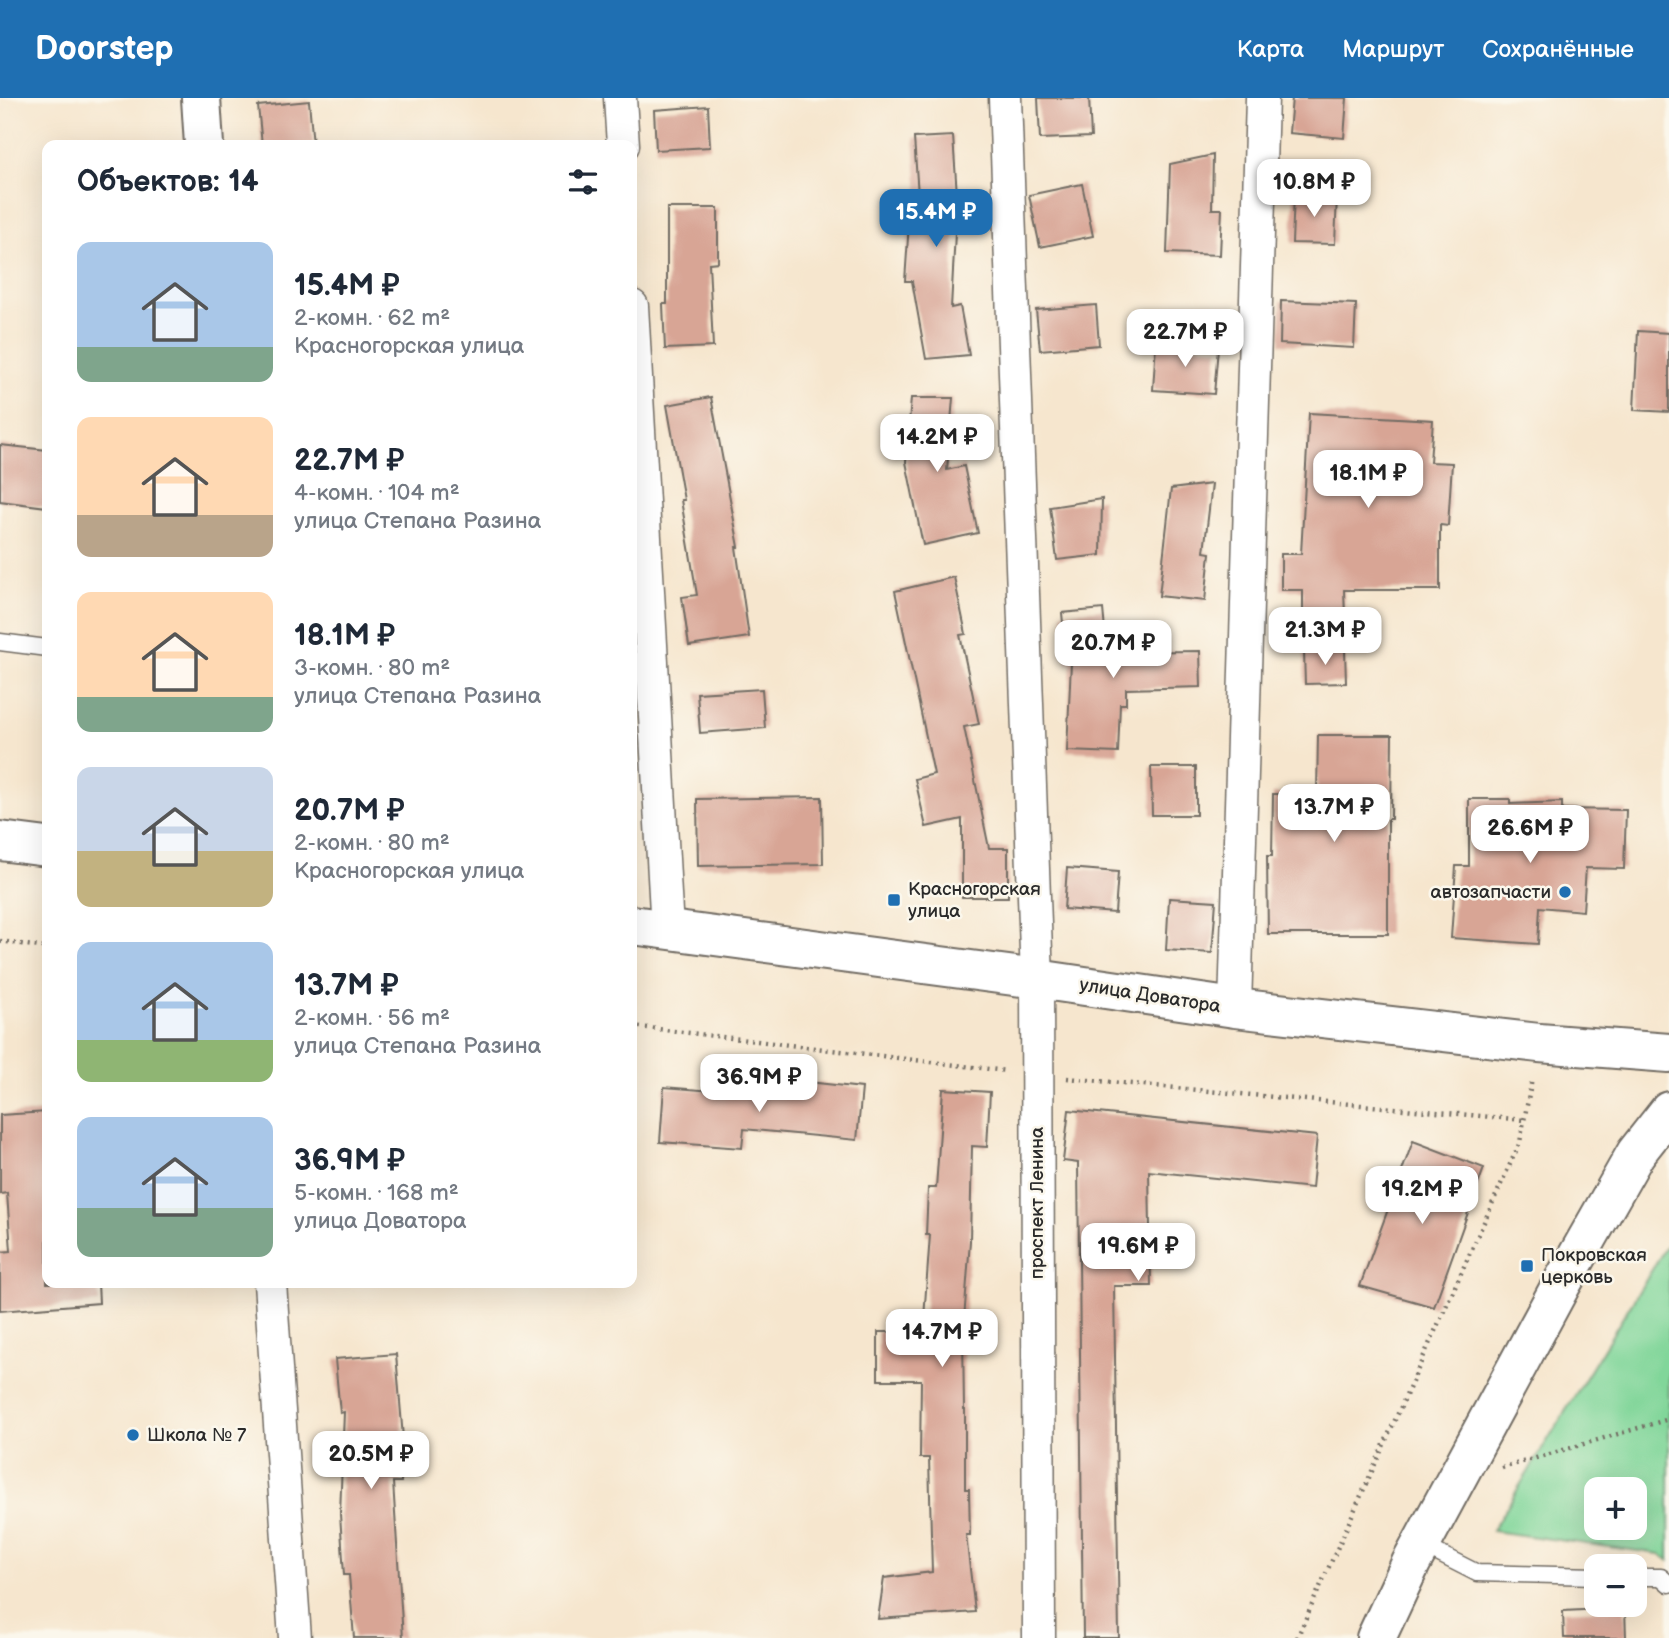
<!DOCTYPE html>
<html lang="ru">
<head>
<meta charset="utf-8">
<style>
  :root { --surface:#fff; --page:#f2f2f3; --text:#1f2937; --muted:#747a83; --accent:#1f6fb2 }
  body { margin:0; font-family:"Balsamiq Sans",sans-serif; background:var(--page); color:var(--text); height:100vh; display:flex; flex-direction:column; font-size:26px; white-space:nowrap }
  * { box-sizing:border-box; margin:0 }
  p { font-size:23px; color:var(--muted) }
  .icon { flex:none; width:38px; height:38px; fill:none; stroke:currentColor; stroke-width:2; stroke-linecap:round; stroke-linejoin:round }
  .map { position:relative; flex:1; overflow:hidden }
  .sheet { position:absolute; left:42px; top:42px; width:595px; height:1148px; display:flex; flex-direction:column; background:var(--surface); border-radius:14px; box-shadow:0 7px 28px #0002 }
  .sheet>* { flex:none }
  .tools { position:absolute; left:1584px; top:1379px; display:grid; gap:14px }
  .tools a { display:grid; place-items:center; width:63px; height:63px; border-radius:14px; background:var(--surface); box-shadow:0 7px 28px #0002; font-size:35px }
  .price { position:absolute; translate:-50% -60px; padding:0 16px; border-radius:14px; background:#fff; color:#222; font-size:23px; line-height:46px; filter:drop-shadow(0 2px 4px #0008) }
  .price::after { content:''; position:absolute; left:50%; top:42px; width:21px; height:16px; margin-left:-10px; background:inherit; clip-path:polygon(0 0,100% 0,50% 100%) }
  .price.current { background:var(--accent); color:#fff }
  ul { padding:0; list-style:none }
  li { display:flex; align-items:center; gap:21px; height:175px; padding:0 35px }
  li span { display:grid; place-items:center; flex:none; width:196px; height:140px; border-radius:14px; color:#555 }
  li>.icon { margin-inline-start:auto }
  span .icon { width:84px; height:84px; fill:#fffc; stroke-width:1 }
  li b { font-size:30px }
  h2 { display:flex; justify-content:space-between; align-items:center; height:84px; padding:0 35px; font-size:30px }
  header { display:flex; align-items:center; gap:42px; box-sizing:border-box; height:98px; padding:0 35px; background:var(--accent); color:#fff }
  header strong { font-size:33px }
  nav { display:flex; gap:38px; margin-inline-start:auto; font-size:24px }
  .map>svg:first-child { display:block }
</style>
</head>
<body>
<header>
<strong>Doorstep</strong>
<nav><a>Карта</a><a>Маршрут</a><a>Сохранённые</a></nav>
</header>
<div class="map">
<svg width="1669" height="1540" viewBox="0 0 1669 1540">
  <rect width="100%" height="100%" fill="#fbf7ec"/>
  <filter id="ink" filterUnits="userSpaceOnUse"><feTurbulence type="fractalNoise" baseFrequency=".0143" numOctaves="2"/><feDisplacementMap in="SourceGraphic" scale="14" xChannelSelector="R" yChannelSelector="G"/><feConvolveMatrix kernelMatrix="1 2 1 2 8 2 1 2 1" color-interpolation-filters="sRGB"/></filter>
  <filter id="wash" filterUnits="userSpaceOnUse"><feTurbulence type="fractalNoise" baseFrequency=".00686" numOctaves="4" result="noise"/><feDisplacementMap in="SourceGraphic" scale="28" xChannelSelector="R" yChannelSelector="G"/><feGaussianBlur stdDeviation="1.57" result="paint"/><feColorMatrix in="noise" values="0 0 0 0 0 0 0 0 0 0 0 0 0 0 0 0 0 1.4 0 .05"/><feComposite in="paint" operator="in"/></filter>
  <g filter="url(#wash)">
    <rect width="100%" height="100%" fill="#f6e6ce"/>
    <path fill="#81d69a" stroke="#568062" stroke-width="2" fill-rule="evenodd" d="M 1669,1144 L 1669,1463 L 1660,1456 L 1492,1433 ZM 1596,1391 L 1634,1391 L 1634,1430 L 1596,1430 Z"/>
    <g id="blocks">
      <path fill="#d8a595" d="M 1038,0 L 1089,0 L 1091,39 L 1040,41 Z
        M 1292,0 L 1347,0 L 1344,40 L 1289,35 Z
        M 309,3 L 313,47 L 262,47 L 258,8 Z
        M 708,8 L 710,49 L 656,52 L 654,12 Z
        M 953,38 L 957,97 L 951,210 L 960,208 L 969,257 L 926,261 L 912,183 L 905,183 L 909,125 L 920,126 L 914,40 Z
        M 1213,57 L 1212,111 L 1222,111 L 1220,157 L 1167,155 L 1170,66 Z
        M 1082,86 L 1093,138 L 1040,149 L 1029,97 Z
        M 1294,96 L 1337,97 L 1335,146 L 1292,145 Z
        M 667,110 L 718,110 L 718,164 L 709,165 L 713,249 L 665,251 L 663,206 L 667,206 Z
        M 1281,203 L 1356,206 L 1354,250 L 1280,246 Z
        M 1096,207 L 1099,247 L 1040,252 L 1036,212 Z
        M 1638,233 L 1669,235 L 1669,314 L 1634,312 Z
        M 1156,245 L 1218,250 L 1214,296 L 1153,292 Z
        M 711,299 L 739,449 L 736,449 L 749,539 L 689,548 L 682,499 L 697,497 L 681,402 L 684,402 L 667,307 Z
        M 911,300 L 953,300 L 947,372 L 964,368 L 978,435 L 923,447 L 906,364 Z
        M 1309,315 L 1433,322 L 1430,364 L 1452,365 L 1448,428 L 1440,427 L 1440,492 L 1344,492 L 1345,518 L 1303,513 L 1303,492 L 1281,492 L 1281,456 L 1301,456 Z
        M 0,347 L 47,352 L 47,409 L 0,403 Z
        M 1212,386 L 1204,454 L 1210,455 L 1205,503 L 1159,498 L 1171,391 Z
        M 1102,401 L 1101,457 L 1057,462 L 1050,409 Z
        M 954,479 L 966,536 L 960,537 L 979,626 L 964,629 L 989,750 L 1008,750 L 1008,799 L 962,799 L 962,721 L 926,729 L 915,681 L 934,676 L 895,493 Z
        M 1103,511 L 1107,554 L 1200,553 L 1201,589 L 1126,591 L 1126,606 L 1120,606 L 1118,655 L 1067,653 L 1071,564 L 1067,565 L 1062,515 Z
        M 1345,552 L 1346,585 L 1305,586 L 1304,553 Z
        M 762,591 L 765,630 L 700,635 L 697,595 Z
        M 1318,637 L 1392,637 L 1391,721 L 1388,721 L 1388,836 L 1268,836 L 1267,758 L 1272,758 L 1273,696 L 1317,696 Z
        M 1151,669 L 1196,669 L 1196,717 L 1152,717 Z
        M 822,699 L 823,766 L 698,768 L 697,701 Z
        M 1469,701 L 1510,701 L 1510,706 L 1562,704 L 1562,711 L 1626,712 L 1624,771 L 1586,770 L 1583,813 L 1540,809 L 1538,846 L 1451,840 L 1456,768 L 1469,768 Z
        M 1067,770 L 1118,774 L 1115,815 L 1064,811 Z
        M 1169,800 L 1216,803 L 1212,855 L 1166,852 Z
        M 790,982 L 862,990 L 857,1042 L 744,1031 L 742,1050 L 660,1044 L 664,989 L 789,999 Z
        M 943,991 L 990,994 L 987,1049 L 972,1048 L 970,1143 L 963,1235 L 964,1312 L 965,1312 L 965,1391 L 969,1391 L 970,1437 L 966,1437 L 975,1514 L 878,1521 L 884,1480 L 932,1474 L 929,1360 L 920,1360 L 921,1282 L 878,1282 L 878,1234 L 923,1234 L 930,1137 L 926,1137 L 928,1090 L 936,1090 Z
        M 1069,1012 L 1317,1038 L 1312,1090 L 1149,1073 L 1151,1188 L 1114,1188 L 1119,1540 L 1083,1540 L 1078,1065 L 1063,1063 Z
        M 47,1014 L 47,1185 L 98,1185 L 99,1205 L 0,1213 L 0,1154 L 11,1153 L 7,1095 L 0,1096 L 0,1017 Z
        M 1413,1043 L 1484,1070 L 1434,1209 L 1360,1188 Z
        M 396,1256 L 403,1340 L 401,1384 L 393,1384 L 403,1540 L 354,1540 L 349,1477 L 344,1477 L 340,1416 L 344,1314 L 340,1315 L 335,1261 Z
        M 1625,1510 L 1626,1540 L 1564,1540 L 1563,1513 Z"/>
    </g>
  </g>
  <g filter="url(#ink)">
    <use href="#blocks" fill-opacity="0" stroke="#726c64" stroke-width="2"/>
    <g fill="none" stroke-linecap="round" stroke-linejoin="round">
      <g stroke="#726c64" stroke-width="19">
        <path id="service" d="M 0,544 L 47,550
          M 1420,1446 L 1477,1475 L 1596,1478
          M 1634,1479 L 1661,1479 L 1669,1486"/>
      </g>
      <g stroke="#726c64" stroke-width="35">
        <path id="minor" d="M 620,0 L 623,47
          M 1005,0 L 1037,881 L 1039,1540
          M 632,208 L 667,832
          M 1235,910 L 1262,0
          M 270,1185 L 295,1540"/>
      </g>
      <g stroke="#726c64" stroke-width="42">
        <path id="tertiary" d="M 201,0 L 204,47"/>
      </g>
      <g stroke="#726c64" stroke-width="42">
        <path id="secondary" d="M 0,743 L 47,749
          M 632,827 L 1037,881 L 1235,910 L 1539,945 L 1669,955"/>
      </g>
      <g stroke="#726c64" stroke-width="42">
        <path id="primary" d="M 1376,1540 L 1411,1465 L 1561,1187 L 1636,1055 L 1669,1013"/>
      </g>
      <path stroke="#726c64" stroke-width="4.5" stroke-dasharray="2 5" stroke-linecap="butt" d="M 0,843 L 47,850
        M 632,928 L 1006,973
        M 1067,980 L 1524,1022
        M 1502,1370 L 1669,1321
        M 1297,1540 L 1520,1044 L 1532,981"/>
      <use href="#service" stroke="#fff" stroke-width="16"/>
      <use href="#minor" stroke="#fff" stroke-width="32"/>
      <use href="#tertiary" stroke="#fff" stroke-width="38"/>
      <use href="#secondary" stroke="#fff" stroke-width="38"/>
      <use href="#primary" stroke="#fff" stroke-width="38"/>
    </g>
  </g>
  <g fill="#1f6fb2" stroke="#fbf7ec" stroke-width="2.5">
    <circle cx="1565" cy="794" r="7"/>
    <rect x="887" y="795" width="14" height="14" rx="3.5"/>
    <rect x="1520" y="1161" width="14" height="14" rx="3.5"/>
    <circle cx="133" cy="1337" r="7"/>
  </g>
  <g text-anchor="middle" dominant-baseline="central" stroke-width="5" stroke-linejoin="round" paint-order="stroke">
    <g font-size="19" fill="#2b2b2b" stroke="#fbf7ec" text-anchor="start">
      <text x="908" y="791">Красногорская<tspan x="908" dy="22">улица</tspan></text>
      <text x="1551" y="794" text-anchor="end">автозапчасти</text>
      <text x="1541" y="1157">Покровская<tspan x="1541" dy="22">церковь</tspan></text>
      <text x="147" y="1337">Школа № 7</text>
    </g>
    <g font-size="19" fill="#2b2b2b" stroke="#fbf7ec">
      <text transform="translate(1150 898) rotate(9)">улица Доватора</text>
      <text transform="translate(1037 1105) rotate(-90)">проспект Ленина</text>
    </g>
  </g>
</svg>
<div class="tools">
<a>+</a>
<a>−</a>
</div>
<b class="price" style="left:1314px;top:121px">10.8M ₽</b>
<b class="price current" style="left:936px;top:151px">15.4M ₽</b>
<b class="price" style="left:1185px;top:271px">22.7M ₽</b>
<b class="price" style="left:937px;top:376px">14.2M ₽</b>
<b class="price" style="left:1368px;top:412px">18.1M ₽</b>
<b class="price" style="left:1325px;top:569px">21.3M ₽</b>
<b class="price" style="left:1113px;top:582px">20.7M ₽</b>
<b class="price" style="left:1334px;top:746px">13.7M ₽</b>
<b class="price" style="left:1530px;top:767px">26.6M ₽</b>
<b class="price" style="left:759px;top:1016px">36.9M ₽</b>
<b class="price" style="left:1422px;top:1128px">19.2M ₽</b>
<b class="price" style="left:1138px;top:1185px">19.6M ₽</b>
<b class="price" style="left:942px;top:1271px">14.7M ₽</b>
<b class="price" style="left:371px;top:1393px">20.5M ₽</b>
<section class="sheet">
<h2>Объектов: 14<svg class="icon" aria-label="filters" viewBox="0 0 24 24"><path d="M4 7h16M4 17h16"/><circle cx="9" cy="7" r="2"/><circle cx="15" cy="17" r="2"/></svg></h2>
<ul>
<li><span style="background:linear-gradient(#a9c7e8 75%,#7fa58c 0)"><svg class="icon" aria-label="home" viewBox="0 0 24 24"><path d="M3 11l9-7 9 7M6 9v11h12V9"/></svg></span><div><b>15.4M ₽</b><p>2-комн. · 62 m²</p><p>Красногорская улица</p></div></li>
<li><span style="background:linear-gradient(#ffd9b3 70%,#b9a48a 0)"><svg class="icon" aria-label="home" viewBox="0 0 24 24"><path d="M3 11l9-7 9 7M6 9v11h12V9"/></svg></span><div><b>22.7M ₽</b><p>4-комн. · 104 m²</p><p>улица Степана Разина</p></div></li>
<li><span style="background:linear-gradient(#ffd9b3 75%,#7fa58c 0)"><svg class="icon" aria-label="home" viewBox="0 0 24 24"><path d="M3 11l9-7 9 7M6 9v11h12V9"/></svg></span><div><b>18.1M ₽</b><p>3-комн. · 80 m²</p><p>улица Степана Разина</p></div></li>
<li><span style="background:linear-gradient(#c9d6e8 60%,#c2b280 0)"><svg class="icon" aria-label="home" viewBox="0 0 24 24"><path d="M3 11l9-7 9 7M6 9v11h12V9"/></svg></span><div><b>20.7M ₽</b><p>2-комн. · 80 m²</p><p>Красногорская улица</p></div></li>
<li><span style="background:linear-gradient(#a9c7e8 70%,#8fb573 0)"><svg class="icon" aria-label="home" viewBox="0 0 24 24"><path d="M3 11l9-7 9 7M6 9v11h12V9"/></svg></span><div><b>13.7M ₽</b><p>2-комн. · 56 m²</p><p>улица Степана Разина</p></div></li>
<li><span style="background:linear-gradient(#a9c7e8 65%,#7fa58c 0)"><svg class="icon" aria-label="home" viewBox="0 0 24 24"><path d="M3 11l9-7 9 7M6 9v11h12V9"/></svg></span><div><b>36.9M ₽</b><p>5-комн. · 168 m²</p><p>улица Доватора</p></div></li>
</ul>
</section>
</div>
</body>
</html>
